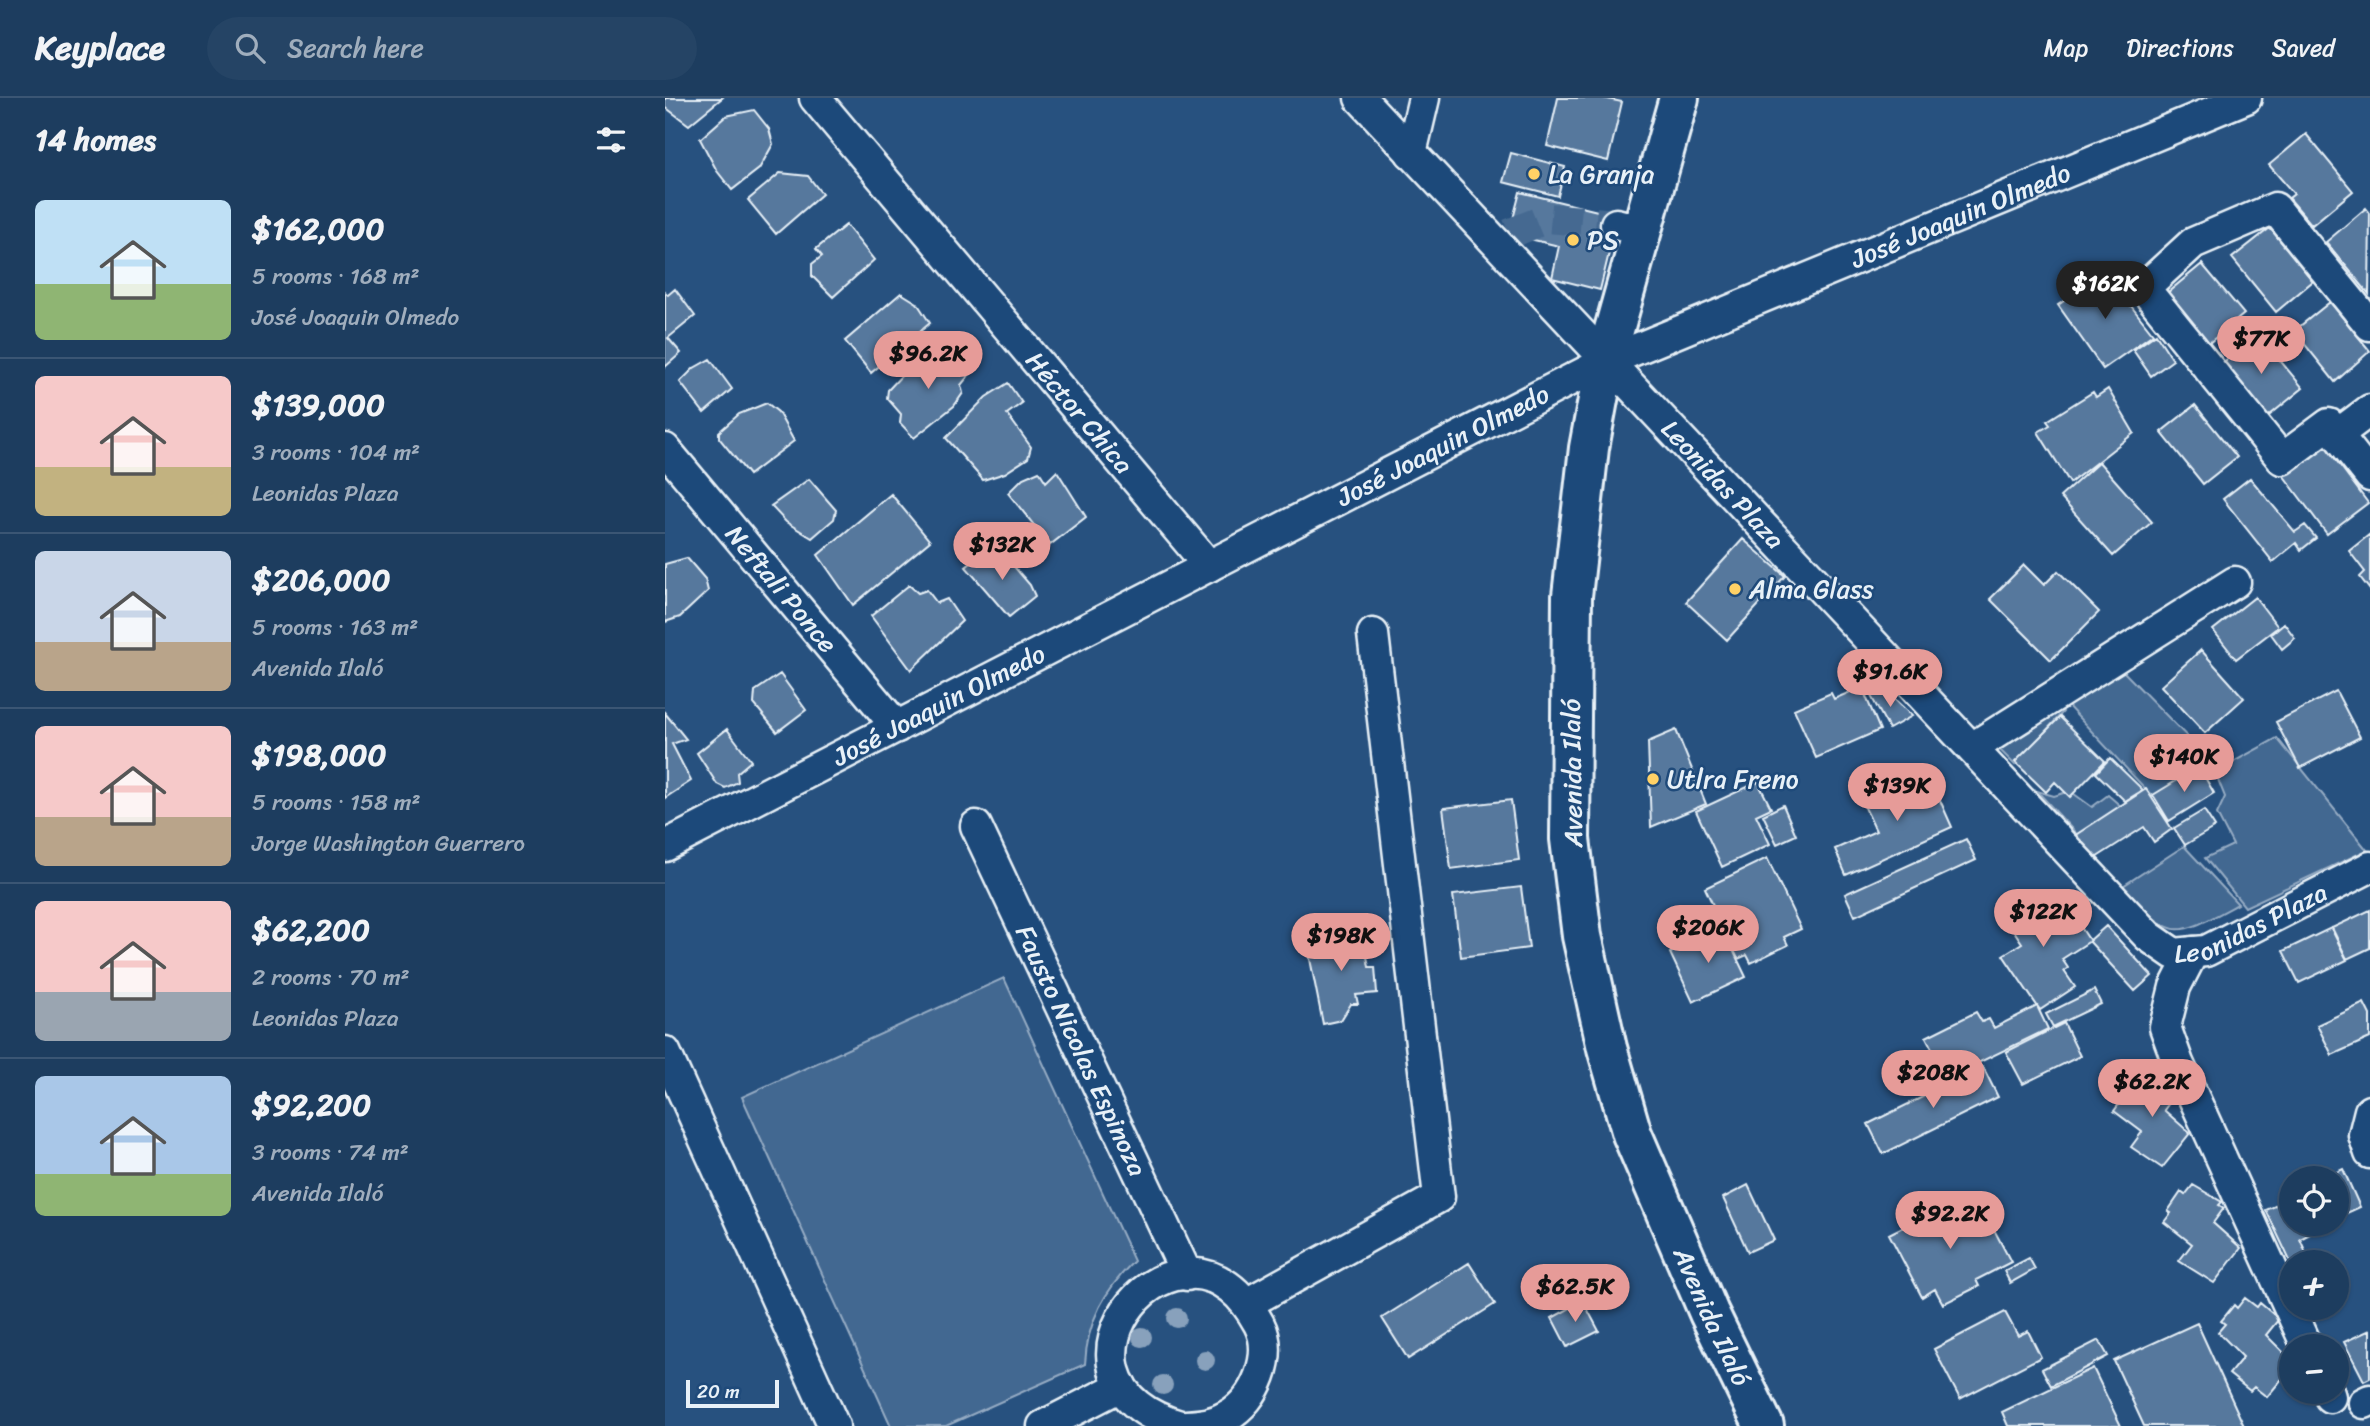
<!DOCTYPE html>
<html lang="en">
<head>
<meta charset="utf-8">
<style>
  :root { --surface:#1d3d5f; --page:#254465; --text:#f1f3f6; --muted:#a0aebd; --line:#3b5674; --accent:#e69b98 }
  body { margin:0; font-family:Sriracha,sans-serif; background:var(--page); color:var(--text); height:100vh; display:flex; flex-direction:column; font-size:26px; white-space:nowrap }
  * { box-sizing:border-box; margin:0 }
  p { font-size:23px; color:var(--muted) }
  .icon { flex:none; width:38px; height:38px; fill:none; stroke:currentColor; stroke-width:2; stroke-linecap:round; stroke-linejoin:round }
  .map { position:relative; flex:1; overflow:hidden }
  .side { display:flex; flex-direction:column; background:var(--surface); width:665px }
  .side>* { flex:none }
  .controls { position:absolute; left:1614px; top:1068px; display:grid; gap:14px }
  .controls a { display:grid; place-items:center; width:70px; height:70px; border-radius:50%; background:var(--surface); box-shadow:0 2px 5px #0004,0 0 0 2px var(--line); font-size:35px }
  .scale { position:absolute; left:21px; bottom:18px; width:93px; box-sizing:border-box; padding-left:7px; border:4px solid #e8f1f8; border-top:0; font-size:19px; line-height:24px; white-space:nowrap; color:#e8f1f8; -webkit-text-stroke:5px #1f4a7a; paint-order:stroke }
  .price { position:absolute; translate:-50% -60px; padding:0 16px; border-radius:24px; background:var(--accent); color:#111; font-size:23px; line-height:46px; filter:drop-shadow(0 2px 4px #0008) }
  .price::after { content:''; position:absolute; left:50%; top:42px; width:21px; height:16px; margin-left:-10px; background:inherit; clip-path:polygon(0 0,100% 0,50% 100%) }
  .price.current { background:#222; color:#fff }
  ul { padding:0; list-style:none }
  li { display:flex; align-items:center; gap:21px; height:175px; padding:0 35px }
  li+li { border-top:2px solid var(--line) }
  li span { display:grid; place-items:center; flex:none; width:196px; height:140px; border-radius:10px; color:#555 }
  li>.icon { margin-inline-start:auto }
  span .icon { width:84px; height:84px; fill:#fffc; stroke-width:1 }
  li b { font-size:30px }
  h2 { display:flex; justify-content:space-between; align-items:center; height:84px; padding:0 35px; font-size:30px }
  header { display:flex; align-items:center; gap:42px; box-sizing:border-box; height:98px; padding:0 35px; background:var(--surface); border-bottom:2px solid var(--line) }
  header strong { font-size:33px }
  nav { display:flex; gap:38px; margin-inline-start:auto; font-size:24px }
  .search { width:490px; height:63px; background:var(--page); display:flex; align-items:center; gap:18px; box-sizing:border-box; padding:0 24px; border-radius:38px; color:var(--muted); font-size:26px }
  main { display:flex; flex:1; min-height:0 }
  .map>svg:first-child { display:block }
</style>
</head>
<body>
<header>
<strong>Keyplace</strong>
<div class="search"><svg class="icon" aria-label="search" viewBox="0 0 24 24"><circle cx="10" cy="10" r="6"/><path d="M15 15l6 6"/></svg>Search here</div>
<nav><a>Map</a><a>Directions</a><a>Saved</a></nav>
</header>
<main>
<section class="side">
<h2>14 homes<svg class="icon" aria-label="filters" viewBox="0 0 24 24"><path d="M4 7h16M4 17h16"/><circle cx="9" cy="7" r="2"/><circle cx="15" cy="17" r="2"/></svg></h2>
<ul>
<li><span style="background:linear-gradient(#bfe0f5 60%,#8fb573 0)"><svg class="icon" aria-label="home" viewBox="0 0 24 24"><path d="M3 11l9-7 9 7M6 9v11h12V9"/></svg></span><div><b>$162,000</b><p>5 rooms · 168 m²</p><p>José Joaquin Olmedo</p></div></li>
<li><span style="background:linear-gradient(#f6c9c9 65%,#c2b280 0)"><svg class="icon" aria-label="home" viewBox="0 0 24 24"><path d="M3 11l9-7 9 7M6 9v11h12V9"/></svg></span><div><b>$139,000</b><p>3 rooms · 104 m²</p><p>Leonidas Plaza</p></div></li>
<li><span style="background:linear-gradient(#c9d6e8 65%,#b9a48a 0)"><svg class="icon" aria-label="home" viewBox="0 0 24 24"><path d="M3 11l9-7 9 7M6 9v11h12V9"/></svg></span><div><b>$206,000</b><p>5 rooms · 163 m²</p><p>Avenida Ilaló</p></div></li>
<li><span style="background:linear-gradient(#f6c9c9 65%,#b9a48a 0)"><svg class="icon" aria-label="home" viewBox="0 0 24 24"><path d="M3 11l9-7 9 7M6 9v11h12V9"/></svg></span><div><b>$198,000</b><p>5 rooms · 158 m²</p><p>Jorge Washington Guerrero</p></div></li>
<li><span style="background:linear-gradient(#f6c9c9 65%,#9aa5b1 0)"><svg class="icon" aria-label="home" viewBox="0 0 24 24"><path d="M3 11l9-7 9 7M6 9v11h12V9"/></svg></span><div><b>$62,200</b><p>2 rooms · 70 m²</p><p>Leonidas Plaza</p></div></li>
<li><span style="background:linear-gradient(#a9c7e8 70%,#8fb573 0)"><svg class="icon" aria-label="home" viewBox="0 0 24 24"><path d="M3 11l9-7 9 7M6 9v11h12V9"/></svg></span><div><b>$92,200</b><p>3 rooms · 74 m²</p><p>Avenida Ilaló</p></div></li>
</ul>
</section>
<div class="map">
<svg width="1705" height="1328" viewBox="0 0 1705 1328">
  <rect width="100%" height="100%" fill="#27517f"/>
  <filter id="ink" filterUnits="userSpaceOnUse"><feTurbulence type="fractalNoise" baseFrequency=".0143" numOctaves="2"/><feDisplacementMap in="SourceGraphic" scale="14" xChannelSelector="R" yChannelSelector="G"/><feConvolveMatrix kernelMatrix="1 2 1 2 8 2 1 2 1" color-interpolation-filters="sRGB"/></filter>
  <g filter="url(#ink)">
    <path fill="#436891" stroke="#96acc4" stroke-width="2" d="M 1457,572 L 1548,665 L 1488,699 L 1400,605 Z
      M 1393,608 L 1398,614 L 1350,667 L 1328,645 Z
      M 1612,640 L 1702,752 L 1580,809 L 1540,760 L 1568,747 L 1552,716 L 1560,699 L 1550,674 Z
      M 1372,693 L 1389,698 L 1405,693 L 1427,709 L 1443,697 L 1465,716 L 1417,742 Z
      M 1519,748 L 1573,806 C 1508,841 1508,844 1458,788 Z
      M 339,880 L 469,1163 C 440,1192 422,1223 420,1266 L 281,1328 L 226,1328 L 77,999 Z"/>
    <path fill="#57789d" stroke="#e8f1f8" stroke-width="2" d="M 0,0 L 57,0 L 24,27 L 0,9 Z
      M 893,0 L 938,0 L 957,4 L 943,63 L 882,48 Z
      M 89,12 L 104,31 L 108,46 L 94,71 L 67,92 L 52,73 L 35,41 L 61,18 Z
      M 1641,36 L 1688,93 L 1647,127 L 1624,100 L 1629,96 L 1604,67 Z
      M 846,55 L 900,69 L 893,98 L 838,84 Z
      M 115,75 L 143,78 L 157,96 L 111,136 L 83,102 Z
      M 855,94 L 953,118 L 935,192 L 887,180 L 894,148 L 844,136 Z
      M 1701,110 L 1705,115 L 1704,196 L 1661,144 Z
      M 181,127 L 209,162 L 168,199 L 147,178 L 147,166 L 157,158 L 151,151 Z
      M 1605,130 L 1648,183 L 1611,214 L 1567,160 Z
      M 1537,166 L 1579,216 L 1538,250 L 1496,200 Z
      M 1440,175 L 1488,236 L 1438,271 L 1393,207 Z
      M 10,191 L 30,218 L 3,240 L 16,255 L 0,269 L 0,194 L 3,197 Z
      M 236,195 L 252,205 L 265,225 L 206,275 L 180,243 Z
      M 1665,204 L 1705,253 L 1670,284 L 1629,233 Z
      M 1491,236 L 1508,262 L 1486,278 L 1468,252 Z
      M 1593,236 L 1638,290 L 1600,321 L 1555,267 Z
      M 281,247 L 305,276 L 296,287 L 298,295 L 289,308 L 249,340 L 235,325 L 236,316 L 222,300 L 223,292 L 237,277 Z
      M 45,261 L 67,291 L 39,315 L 15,284 L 29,270 Z
      M 343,285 L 357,305 L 342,316 L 366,349 L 363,360 L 340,375 L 318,382 L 281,340 L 321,299 Z
      M 1443,291 L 1469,335 L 1405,385 L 1373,334 L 1385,327 L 1382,323 L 1428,294 L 1431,299 Z
      M 102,305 L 113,314 L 129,343 L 84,377 L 54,340 L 54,334 L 74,316 Z
      M 1530,307 L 1572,359 L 1538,386 L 1496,334 Z
      M 1659,346 L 1703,405 L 1662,436 L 1618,377 Z
      M 1434,364 L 1487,424 L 1448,458 L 1395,399 Z
      M 374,373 L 381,384 L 392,373 L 421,419 L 385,447 L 343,395 L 358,380 Z
      M 1585,380 L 1630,434 L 1640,427 L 1651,440 L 1636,452 L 1631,445 L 1608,464 L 1558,401 Z
      M 144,381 L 171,412 L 169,421 L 147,440 L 121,424 L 106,408 Z
      M 226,396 L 265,443 L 188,507 L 153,457 Z
      M 1705,436 L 1705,492 L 1695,479 L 1700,474 L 1684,453 Z
      M 1078,441 L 1120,478 L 1062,542 L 1021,504 Z
      M 322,452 L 332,462 L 339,457 L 365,487 L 370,498 L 344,519 L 301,469 Z
      M 22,460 L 40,481 L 43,493 L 15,519 L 0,524 L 0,466 Z
      M 1359,467 L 1379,487 L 1393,473 L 1434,514 L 1386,562 L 1325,501 Z
      M 244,487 L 253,495 L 262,492 L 272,505 L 282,501 L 297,523 L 246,572 L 206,518 Z
      M 1590,499 L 1613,529 L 1571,561 L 1548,532 Z
      M 1619,525 L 1630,540 L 1617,551 L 1606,536 Z
      M 1536,552 L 1579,600 L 1540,635 L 1496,588 Z
      M 115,576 L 141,612 L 112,634 L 89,606 L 90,593 Z
      M 1197,589 L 1215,632 L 1151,660 L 1129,611 L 1166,595 L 1169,601 Z
      M 1219,591 L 1247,618 L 1224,631 L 1206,598 Z
      M 1671,593 L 1695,639 L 1635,670 L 1611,624 Z
      M 0,615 L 21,641 L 7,646 L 26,683 L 0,700 Z
      M 1395,619 L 1440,663 L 1405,699 L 1390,684 L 1381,694 L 1350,664 Z
      M 62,631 L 86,663 L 72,675 L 73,684 L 60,690 L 52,686 L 32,655 Z
      M 1011,632 L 1041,706 L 986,729 L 983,644 Z
      M 1445,660 L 1478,692 L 1460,703 L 1431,675 Z
      M 1534,669 L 1549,695 L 1504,723 L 1488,697 Z
      M 1262,673 L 1287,729 L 1181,777 L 1170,751 L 1211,733 L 1197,703 Z
      M 1093,684 L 1106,710 L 1091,717 L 1105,746 L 1057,769 L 1031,713 Z
      M 1481,691 L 1507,731 L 1489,744 L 1479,729 L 1426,763 L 1409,738 Z
      M 846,702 L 854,762 L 786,771 L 778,710 Z
      M 1118,707 L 1131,737 L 1112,746 L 1098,717 Z
      M 1539,712 L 1550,729 L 1520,747 L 1509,730 Z
      M 1301,741 L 1311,762 L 1190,818 L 1180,796 Z
      M 1102,760 L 1136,831 L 1119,839 L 1123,847 L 1086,865 L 1082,857 L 1073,861 L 1040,790 Z
      M 856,789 L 864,850 L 796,859 L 788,797 Z
      M 1370,794 L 1390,822 L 1405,813 L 1425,843 L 1397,861 L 1403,870 L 1399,873 L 1410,889 L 1375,912 L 1338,857 L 1357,845 L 1337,815 Z
      M 1705,812 L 1705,850 L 1682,861 L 1667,830 Z
      M 683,826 L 702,840 L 694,850 L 701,853 L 704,869 L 710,869 L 712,895 L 691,897 L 693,906 L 686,906 L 676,922 L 658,926 L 644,856 L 661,834 L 670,842 Z
      M 1441,828 L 1487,878 L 1470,893 L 1424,843 Z
      M 1666,830 L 1682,862 L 1634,885 L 1618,853 Z
      M 1058,831 L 1081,879 L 1028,904 L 1005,855 Z
      M 1429,892 L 1436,906 L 1388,929 L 1381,916 Z
      M 1699,905 L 1705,917 L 1705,940 L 1667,957 L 1652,927 Z
      M 1372,908 L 1383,931 L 1282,980 L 1261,939 L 1311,914 L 1317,924 L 1324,921 L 1329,930 Z
      M 1399,925 L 1415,958 L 1358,986 L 1341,954 Z
      M 1318,969 L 1333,999 L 1218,1056 L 1203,1026 Z
      M 1479,974 L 1508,991 L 1506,994 L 1510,997 L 1499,1012 L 1525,1035 L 1497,1070 L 1466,1049 L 1477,1034 L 1449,1013 L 1457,1002 L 1454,1000 L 1468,981 L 1471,984 Z
      M 1678,1071 L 1695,1109 L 1671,1120 L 1671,1080 L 1659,1080 Z
      M 1083,1087 L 1109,1142 L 1083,1154 L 1058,1100 Z
      M 1528,1087 L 1557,1104 L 1554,1107 L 1559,1110 L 1548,1125 L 1576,1150 L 1549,1185 L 1514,1163 L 1527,1146 L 1499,1124 L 1506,1115 L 1503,1113 L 1516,1094 L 1520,1097 Z
      M 1313,1101 L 1346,1164 L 1311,1182 L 1314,1188 L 1278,1206 L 1270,1191 L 1257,1199 L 1224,1136 L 1275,1110 L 1283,1128 L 1296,1121 L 1291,1112 Z
      M 1626,1101 L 1626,1125 L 1640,1125 L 1645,1136 L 1635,1141 L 1645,1164 L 1626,1165 L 1601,1112 Z
      M 1364,1160 L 1370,1171 L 1345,1185 L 1339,1173 Z
      M 804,1165 L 830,1206 L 743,1261 L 717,1220 Z
      M 1580,1200 L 1592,1209 L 1595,1205 L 1614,1221 L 1601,1237 L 1626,1262 L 1626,1270 L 1602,1299 L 1589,1289 L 1585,1293 L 1564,1276 L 1578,1259 L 1553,1234 L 1560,1226 L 1556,1223 L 1569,1207 L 1572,1210 Z
      M 918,1203 L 934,1233 L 902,1249 L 887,1220 Z
      M 1340,1214 L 1353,1238 L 1363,1233 L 1376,1259 L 1295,1301 L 1269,1251 Z
      M 1532,1225 L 1579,1328 L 1479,1328 L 1449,1263 Z
      M 1705,1232 L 1705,1280 L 1699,1283 L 1679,1244 Z
      M 1434,1242 L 1443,1258 L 1386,1288 L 1377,1271 Z
      M 1428,1270 L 1456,1328 L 1343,1328 L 1337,1314 Z"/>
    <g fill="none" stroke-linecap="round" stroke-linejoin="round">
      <path stroke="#446991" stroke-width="30" stroke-dasharray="30 15" stroke-linecap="butt" d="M 844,136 L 883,120 L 951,126"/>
      <g stroke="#e8f1f8" stroke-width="35">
        <g id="minor">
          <path id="s1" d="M 150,0 L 544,468"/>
          <path id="s2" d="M 695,0 L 1483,838 L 1509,856 L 1541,853 L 1705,769"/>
          <path d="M 746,55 L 759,0"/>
          <path d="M 951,126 L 978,133"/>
          <path d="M 1705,227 L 1610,110 L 1528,145 L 1479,190 L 1617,361 L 1664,326 L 1705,378"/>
          <path d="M 1673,336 L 1705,312"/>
          <path id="s3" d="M 0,351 L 232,629"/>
          <path d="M 1307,650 L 1570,484"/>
          <path id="s4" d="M 311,728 L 522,1177"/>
          <path id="s5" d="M 0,748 L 940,264 L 1581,0"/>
          <path d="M 1528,854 L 1510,889 L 1500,929 L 1513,965 L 1642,1248"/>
          <path d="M 0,954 L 169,1328"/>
          <path d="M 1705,1013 L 1699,1037 L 1705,1055"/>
          <path d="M 583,1205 L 774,1099 L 708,536"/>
          <path d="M 1663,1293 L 1665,1299"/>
          <path d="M 1699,1305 L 1705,1302"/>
          <path d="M 378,1328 L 456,1288"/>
          <path d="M 515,1328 C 355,1281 518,1084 594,1226 C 610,1257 591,1302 562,1318 C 549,1326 536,1327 521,1328"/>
        </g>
      </g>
      <g stroke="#e8f1f8" stroke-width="44">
        <g id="major">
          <path id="s6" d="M 1014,0 L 940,264 L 924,350 L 907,498 L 905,741 L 917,838 L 942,950 L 967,1036 L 1044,1215 L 1099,1328"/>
        </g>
      </g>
      <use href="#minor" stroke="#1f4a7a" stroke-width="30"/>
      <use href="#major" stroke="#1f4a7a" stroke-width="38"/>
    </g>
    <g fill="#88a1bc">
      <circle cx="512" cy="1220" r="10"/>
      <circle cx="477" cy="1239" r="10"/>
      <circle cx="540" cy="1262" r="10"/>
      <circle cx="498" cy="1287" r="10"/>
    </g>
  </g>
  <g fill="#ffd166" stroke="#1f4a7a" stroke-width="2.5">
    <circle cx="869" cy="76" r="7"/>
    <circle cx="908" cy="142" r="7"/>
    <circle cx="1070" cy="491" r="7"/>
    <circle cx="988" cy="681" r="7"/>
  </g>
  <g text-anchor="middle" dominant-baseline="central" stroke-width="5" stroke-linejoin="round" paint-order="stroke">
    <g font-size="26" fill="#e8f1f8" stroke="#1f4a7a" text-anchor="start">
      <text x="883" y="76">La Granja</text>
      <text x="922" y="142">PS</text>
      <text x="1084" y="491">Alma Glass</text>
      <text x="1002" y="681">Utlra Freno</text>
    </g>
    <g font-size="26" fill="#e8f1f8" stroke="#1f4a7a">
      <text stroke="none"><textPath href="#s5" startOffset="1442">José Joaquin Olmedo</textPath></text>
      <text stroke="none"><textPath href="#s1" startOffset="411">Héctor Chica</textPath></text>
      <text stroke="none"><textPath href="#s5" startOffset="875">José Joaquin Olmedo</textPath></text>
      <text stroke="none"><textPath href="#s2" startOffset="530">Leonidas Plaza</textPath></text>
      <text stroke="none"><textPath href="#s3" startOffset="182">Neftali Ponce</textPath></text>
      <text stroke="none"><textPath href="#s5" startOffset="308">José Joaquin Olmedo</textPath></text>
      <text transform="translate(907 675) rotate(-91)">Avenida Ilaló</text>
      <text stroke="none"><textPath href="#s2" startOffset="1265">Leonidas Plaza</textPath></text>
      <text stroke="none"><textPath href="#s4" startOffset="248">Fausto Nicolas Espinoza</textPath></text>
      <text stroke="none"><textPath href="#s6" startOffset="1255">Avenida Ilaló</textPath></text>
    </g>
  </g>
</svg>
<div class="controls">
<a><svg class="icon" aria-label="locate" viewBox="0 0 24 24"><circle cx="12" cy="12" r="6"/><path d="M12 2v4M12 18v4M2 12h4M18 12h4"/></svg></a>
<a>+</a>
<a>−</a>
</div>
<div class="scale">20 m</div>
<b class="price current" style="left:1440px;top:223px">$162K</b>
<b class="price" style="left:1596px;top:278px">$77K</b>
<b class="price" style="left:263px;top:293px">$96.2K</b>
<b class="price" style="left:337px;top:484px">$132K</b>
<b class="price" style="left:1225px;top:611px">$91.6K</b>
<b class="price" style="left:1519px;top:696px">$140K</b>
<b class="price" style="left:1232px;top:725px">$139K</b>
<b class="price" style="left:1378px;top:851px">$122K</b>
<b class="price" style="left:1043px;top:867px">$206K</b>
<b class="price" style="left:676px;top:875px">$198K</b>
<b class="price" style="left:1268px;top:1012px">$208K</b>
<b class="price" style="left:1487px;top:1021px">$62.2K</b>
<b class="price" style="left:1285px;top:1153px">$92.2K</b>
<b class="price" style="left:910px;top:1226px">$62.5K</b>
</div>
</main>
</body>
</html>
